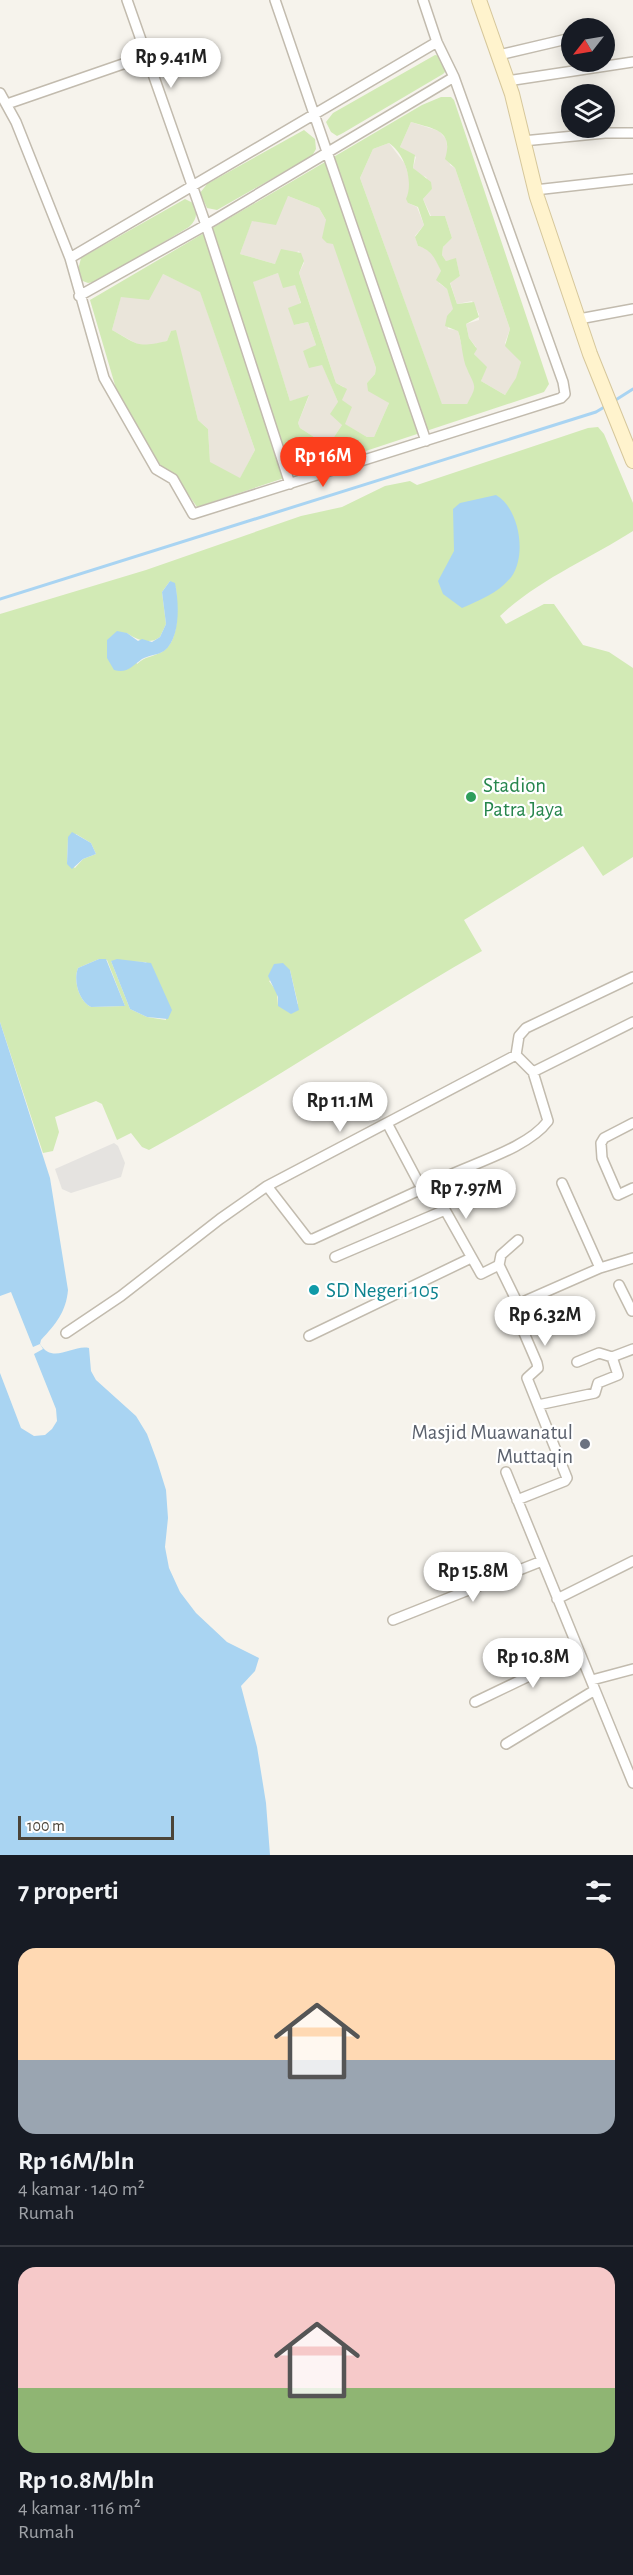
<!DOCTYPE html>
<html lang="id">
<head>
<meta charset="utf-8">
<style>
  :root { --surface:#171b24; --page:#20242c; --text:#f1f3f6; --muted:#9ea1a6; --line:#363941; --accent:#fc3f1d }
  body { margin:0; font-family:"Alegreya Sans",sans-serif; background:var(--page); color:var(--text); height:100vh; display:flex; flex-direction:column; font-size:22px; white-space:nowrap }
  * { box-sizing:border-box; margin:0 }
  p { font-size:20px; color:var(--muted) }
  .icon { flex:none; width:33px; height:33px; fill:none; stroke:currentColor; stroke-width:2; stroke-linecap:round; stroke-linejoin:round }
  .map { position:relative; height:1855px; overflow:hidden }
  .sheet { display:flex; flex-direction:column; background:var(--surface); flex:1 }
  .sheet>* { flex:none }
  .needle { width:39px; rotate:239deg }
  .buttons { position:absolute; left:561px; top:18px; display:grid; gap:12px }
  .buttons a { display:grid; place-items:center; width:54px; height:54px; border-radius:50%; background:var(--surface); box-shadow:0 3px 15px #0003; font-size:30px }
  .scale { position:absolute; left:18px; bottom:15px; width:156px; box-sizing:border-box; padding-left:6px; border:3px solid #4b4439; border-top:0; font-size:16px; line-height:21px; white-space:nowrap; color:#4b4439; -webkit-text-stroke:4px #fff; paint-order:stroke }
  .price { position:absolute; translate:-50% -51px; padding:0 14px; border-radius:21px; background:#fff; color:#222; font-size:20px; line-height:39px; filter:drop-shadow(0 2px 3px #0008) }
  .price::after { content:''; position:absolute; left:50%; top:36px; width:18px; height:14px; margin-left:-9px; background:inherit; clip-path:polygon(0 0,100% 0,50% 100%) }
  .price.current { background:var(--accent); color:#fff }
  ul { padding:0; list-style:none }
  li { display:grid; align-content:center; gap:12px; height:318px; padding:0 18px }
  li+li { border-top:2px solid var(--line) }
  li span { display:grid; place-items:center; height:186px; border-radius:18px; color:#555 }
  li>.icon { margin-inline-start:auto }
  span .icon { width:108px; height:108px; fill:#fffc; stroke-width:1 }
  li b { font-size:26px }
  h2 { display:flex; justify-content:space-between; align-items:center; height:72px; padding:0 18px; font-size:26px }
  .map>svg:first-child { display:block }
</style>
</head>
<body>
<div class="map">
<svg width="633" height="1855" viewBox="0 0 633 1855">
  <rect width="100%" height="100%" fill="#f6f3ec"/>
  <path fill="#eae5da" d="M 411,122 L 439,131 L 446,139 L 450,165 L 455,168 L 510,329 L 505,343 L 521,362 L 517,378 L 505,395 L 481,381 L 486,367 L 474,354 L 476,347 L 469,338 L 466,324 L 479,320 L 479,314 L 472,301 L 457,304 L 450,282 L 460,276 L 456,259 L 446,261 L 442,255 L 443,247 L 452,238 L 445,216 L 431,216 L 423,199 L 432,189 L 426,177 L 420,175 L 413,168 L 416,157 L 400,147 Z
    M 389,143 L 405,164 L 411,184 L 408,203 L 417,207 L 424,225 L 415,236 L 418,246 L 428,249 L 434,256 L 441,271 L 439,283 L 447,289 L 454,310 L 450,312 L 448,329 L 458,330 L 467,369 L 474,381 L 475,391 L 467,404 L 442,405 L 360,178 L 373,149 Z
    M 288,196 L 319,208 L 326,220 L 376,368 L 375,374 L 367,383 L 389,403 L 374,437 L 367,437 L 344,424 L 342,400 L 344,387 L 336,383 L 299,273 L 304,263 L 299,251 L 275,264 L 240,254 L 252,220 Z
    M 278,273 L 295,284 L 301,304 L 294,325 L 308,322 L 316,345 L 303,352 L 322,364 L 338,402 L 342,425 L 328,446 L 300,428 L 298,423 L 309,396 L 290,401 L 252,282 Z
    M 163,274 L 200,291 L 255,450 L 240,479 L 210,463 L 208,429 L 198,420 L 180,350 L 171,331 L 167,341 L 148,346 L 137,344 L 112,330 L 121,296 Z"/>
  <path fill="#d2eab5" fill-rule="evenodd" d="M 435,55 L 440,56 L 446,71 L 443,74 L 343,133 L 337,136 L 331,132 L 326,122 L 333,113 Z
    M 441,97 L 451,97 L 454,100 L 549,384 L 544,392 L 197,507 L 176,477 L 161,466 L 117,392 L 90,300 L 422,105 ZM 411,122 C 434,129 454,130 445,159 L 455,168 L 510,329 L 505,346 L 521,362 L 516,378 L 505,395 L 481,381 L 487,367 L 474,354 L 477,349 L 469,338 L 466,324 L 479,317 L 474,302 L 457,304 L 450,283 L 460,276 L 456,258 L 446,261 L 442,255 L 443,247 L 452,238 L 445,216 L 430,216 L 423,199 L 432,189 L 431,182 L 413,168 L 415,155 L 400,147 ZM 389,143 C 405,154 414,182 406,199 L 408,203 L 418,207 L 424,225 L 415,237 L 418,246 C 432,250 435,259 441,271 L 436,280 L 447,289 L 453,309 L 447,316 L 445,326 L 458,331 C 462,342 462,358 467,369 C 475,387 478,385 467,404 L 442,404 L 360,178 L 373,149 ZM 288,196 L 319,208 L 326,220 L 322,238 L 327,243 L 333,244 L 376,368 L 375,374 L 367,383 L 368,391 L 389,403 L 374,437 L 367,437 L 345,424 L 352,407 L 342,400 L 347,389 L 336,383 L 299,273 L 304,261 L 301,253 L 281,249 L 275,264 L 240,254 L 252,221 L 276,225 ZM 278,273 L 283,288 L 295,285 L 301,303 L 288,308 L 294,325 L 308,322 L 316,345 L 303,351 L 309,368 L 322,365 L 338,402 L 330,414 L 342,425 L 328,446 L 300,428 L 298,423 L 309,395 L 290,401 L 253,282 ZM 163,274 L 200,292 L 255,450 L 240,478 L 210,462 L 208,429 L 198,420 L 176,330 L 171,331 L 167,341 C 136,348 139,345 112,330 L 121,297 L 149,300 Z
    M 304,130 L 315,139 L 316,149 L 312,156 L 217,210 L 207,208 L 200,193 L 207,184 Z
    M 185,199 L 193,203 C 198,213 197,220 189,227 L 98,281 L 88,283 L 80,280 L 78,270 L 81,258 Z
    M 598,427 L 604,434 L 633,503 L 633,531 C 589,559 538,580 500,616 L 506,624 L 544,604 L 554,604 L 583,645 L 609,652 L 633,668 L 633,857 L 603,876 L 583,846 L 464,920 L 482,951 C 370,1015 263,1088 149,1150 L 142,1147 L 131,1133 L 117,1140 L 102,1104 L 96,1101 L 55,1117 L 59,1132 L 53,1151 L 43,1153 L 0,1022 L 0,614 L 146,570 L 301,516 L 342,507 L 385,486 L 410,481 L 417,485 L 588,428 ZM 170,581 L 176,588 C 177,606 181,641 162,652 C 153,657 145,656 137,664 L 127,633 C 137,640 150,645 160,637 L 166,624 L 162,592 ZM 76,834 L 91,843 L 96,854 L 83,859 L 75,868 L 67,862 L 68,839 ZM 99,959 L 107,960 L 125,1006 L 91,1007 C 79,1001 73,981 78,968 ZM 111,961 L 146,962 L 163,992 L 166,1020 L 147,1017 L 130,1009 ZM 290,970 L 298,1004 L 278,1006 L 277,992 L 269,981 Z"/>
  <path fill="#e5e3e0" d="M 114,1143 L 118,1146 L 125,1163 L 121,1177 L 71,1193 L 62,1189 L 55,1169 Z"/>
  <path fill="#a9d4f2" d="M 496,495 C 519,508 527,554 512,576 C 499,593 480,600 462,608 L 443,594 L 438,581 L 454,551 L 453,509 L 460,503 Z
    M 170,581 L 175,583 C 179,602 181,638 164,651 C 158,655 149,655 142,659 C 132,666 127,674 114,670 L 107,658 L 107,640 L 117,631 L 127,633 L 138,641 L 142,639 L 152,642 L 160,637 L 166,624 L 162,592 Z
    M 72,832 L 91,843 L 96,854 L 83,859 L 72,869 L 67,864 L 68,837 Z
    M 99,959 L 106,959 L 125,1006 L 91,1007 C 79,1001 73,981 78,968 Z
    M 117,959 L 151,963 L 172,1010 L 168,1019 L 147,1017 L 130,1009 L 111,961 Z
    M 283,963 L 290,970 L 299,1010 L 291,1014 L 278,1006 L 278,997 L 268,976 L 274,964 Z
    M 0,1022 L 50,1178 L 68,1290 C 66,1312 56,1324 41,1340 L 40,1344 C 53,1365 73,1344 89,1348 L 91,1371 L 96,1380 L 136,1416 L 147,1434 L 157,1461 L 166,1490 L 168,1518 L 165,1547 L 169,1568 L 180,1592 L 196,1613 L 227,1642 L 259,1658 L 255,1671 L 241,1686 L 257,1747 L 266,1803 L 270,1855 L 0,1855 Z"/>
  <path fill="#f6f3ec" d="M 11,1292 L 33,1347 L 40,1344 L 43,1349 L 34,1354 L 56,1409 L 57,1421 L 52,1429 L 45,1435 L 34,1436 L 21,1428 L 0,1373 L 0,1296 Z"/>
  <g fill="none" stroke-linecap="round" stroke-linejoin="round">
    <path stroke="#a9d4f2" stroke-width="3" d="M 614,401 L 633,389
      M 0,599 L 596,412 L 606,406"/>
    <g stroke="#c2bbae" stroke-width="12">
      <path id="street" d="M 127,0 L 206,225 L 290,484
        M 275,0 L 426,441
        M 499,55 L 567,39
        M 507,81 L 633,62
        M 0,93 L 16,122 L 70,258 L 104,378 L 156,469 L 173,479 L 193,514 L 561,398 L 565,394 L 563,382 L 454,77 L 437,42 L 423,0
        M 7,104 L 146,56
        M 523,141 L 605,133 L 633,133
        M 535,190 L 633,179
        M 70,258 L 437,42
        M 79,296 L 206,225 L 454,77
        M 579,319 L 633,309
        M 533,1072 L 633,1022
        M 387,1123 L 422,1189 C 456,1167 524,1153 548,1121 L 533,1072 L 516,1055
        M 633,1123 L 604,1138 L 601,1143 L 602,1158 L 618,1195 L 633,1188
        M 562,1183 L 600,1268
        M 431,1185 L 481,1274 L 499,1265
        M 267,1186 L 308,1239 L 313,1239 L 422,1189
        M 335,1257 L 445,1210
        M 619,1285 L 632,1311
        M 518,1304 L 600,1268 L 633,1258
        M 66,1333 L 121,1296 L 220,1219 L 267,1186 L 516,1055 L 519,1036 L 526,1028 L 633,977
        M 309,1336 L 471,1258
        M 577,1362 L 599,1353 L 612,1357
        M 538,1405 L 595,1393 L 598,1383 L 618,1375 L 612,1357 L 633,1349
        M 506,1472 L 633,1783
        M 517,1500 L 565,1481 L 567,1478 L 527,1378 L 538,1368 L 537,1363 L 518,1319 L 518,1304 L 499,1265 L 501,1255 L 518,1240
        M 557,1599 L 633,1561
        M 393,1620 L 542,1561
        M 592,1680 L 633,1669
        M 475,1702 L 579,1652
        M 506,1744 L 595,1690"/>
    </g>
    <g stroke="#d6c79b" stroke-width="16">
      <path id="secondary" d="M 479,0 L 512,94 L 537,197 L 590,354 L 633,461"/>
    </g>
    <use href="#street" stroke="#fff" stroke-width="9"/>
    <use href="#secondary" stroke="#fff3cd" stroke-width="14"/>
  </g>
  <circle fill="#2e9e5b" stroke="#fff" stroke-width="2" cx="471" cy="797" r="6"/>
  <circle fill="#0f9aa8" stroke="#fff" stroke-width="2" cx="314" cy="1290" r="6"/>
  <circle fill="#6b7280" stroke="#fff" stroke-width="2" cx="585" cy="1444" r="6"/>
  <g text-anchor="middle" dominant-baseline="central" stroke-width="4.5" stroke-linejoin="round" paint-order="stroke">
    <g font-size="21" fill="#27864d" stroke="#fff" text-anchor="start">
      <text x="483" y="785">Stadion<tspan x="483" dy="24">Patra Jaya</tspan></text>
    </g>
    <g font-size="21" fill="#0d838f" stroke="#fff" text-anchor="start">
      <text x="326" y="1290">SD Negeri 105</text>
    </g>
    <g font-size="21" fill="#5b616d" stroke="#fff" text-anchor="end">
      <text x="573" y="1432">Masjid Muawanatul<tspan x="573" dy="24">Muttaqin</tspan></text>
    </g>
  </g>
</svg>
<div class="buttons">
<a><svg class="needle" viewBox="-14 -14 28 28"><path d="M0-13l5 13h-10z" fill="#e53935"/><path d="M0 13l5-13h-10z" fill="#9ea1a6"/></svg></a>
<a><svg class="icon" aria-label="layers" viewBox="0 0 24 24"><path d="M12 4l9 5-9 5-9-5zM3 14l9 5 9-5"/></svg></a>
</div>
<div class="scale">100 m</div>
<b class="price" style="left:171px;top:89px">Rp 9.41M</b>
<b class="price current" style="left:323px;top:488px">Rp 16M</b>
<b class="price" style="left:340px;top:1133px">Rp 11.1M</b>
<b class="price" style="left:466px;top:1220px">Rp 7.97M</b>
<b class="price" style="left:545px;top:1347px">Rp 6.32M</b>
<b class="price" style="left:473px;top:1603px">Rp 15.8M</b>
<b class="price" style="left:533px;top:1689px">Rp 10.8M</b>
</div>
<section class="sheet">
<h2>7 properti<svg class="icon" aria-label="filters" viewBox="0 0 24 24"><path d="M4 7h16M4 17h16"/><circle cx="9" cy="7" r="2"/><circle cx="15" cy="17" r="2"/></svg></h2>
<ul>
<li><span style="background:linear-gradient(#ffd9b3 60%,#9aa5b1 0)"><svg class="icon" aria-label="home" viewBox="0 0 24 24"><path d="M3 11l9-7 9 7M6 9v11h12V9"/></svg></span><div><b>Rp 16M/bln</b><p>4 kamar · 140 m²</p><p>Rumah</p></div></li>
<li><span style="background:linear-gradient(#f6c9c9 65%,#8fb573 0)"><svg class="icon" aria-label="home" viewBox="0 0 24 24"><path d="M3 11l9-7 9 7M6 9v11h12V9"/></svg></span><div><b>Rp 10.8M/bln</b><p>4 kamar · 116 m²</p><p>Rumah</p></div></li>
</ul>
</section>
</body>
</html>
